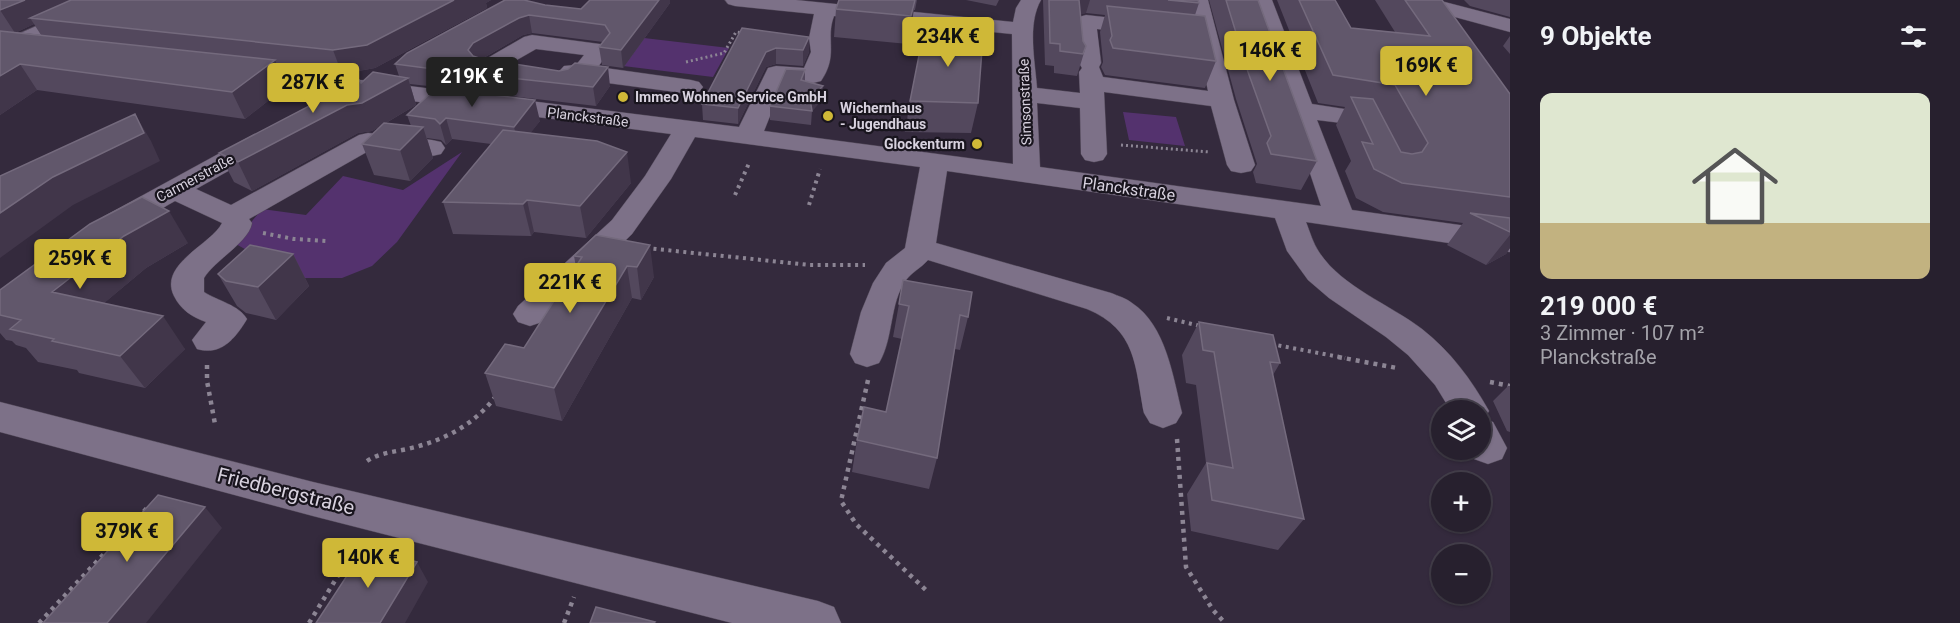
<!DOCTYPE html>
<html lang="de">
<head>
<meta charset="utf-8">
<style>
  :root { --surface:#27202e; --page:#2f2836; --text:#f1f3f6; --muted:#a4a3aa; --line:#433e4a; --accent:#cfb837 }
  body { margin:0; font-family:Roboto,sans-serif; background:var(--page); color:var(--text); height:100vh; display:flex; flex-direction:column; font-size:22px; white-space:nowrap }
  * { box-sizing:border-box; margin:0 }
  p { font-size:20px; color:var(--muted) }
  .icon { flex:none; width:33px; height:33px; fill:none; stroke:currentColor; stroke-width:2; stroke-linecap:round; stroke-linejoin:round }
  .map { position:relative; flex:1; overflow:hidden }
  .side { display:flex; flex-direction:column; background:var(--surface); width:450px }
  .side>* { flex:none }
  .buttons { position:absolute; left:1431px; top:400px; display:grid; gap:12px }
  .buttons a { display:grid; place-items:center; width:60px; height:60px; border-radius:50%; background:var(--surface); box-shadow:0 2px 4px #0004,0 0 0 2px var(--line); font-size:30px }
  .price { position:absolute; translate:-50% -51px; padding:0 14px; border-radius:6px; background:var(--accent); color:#111; font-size:20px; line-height:39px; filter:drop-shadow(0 2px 3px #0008) }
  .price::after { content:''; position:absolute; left:50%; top:36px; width:18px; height:14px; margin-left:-9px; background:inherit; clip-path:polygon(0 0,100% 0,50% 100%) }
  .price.on { background:#222; color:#fff }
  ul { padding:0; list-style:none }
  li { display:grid; align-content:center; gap:12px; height:318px; padding:0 30px }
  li+li { border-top:2px solid var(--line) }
  li span { display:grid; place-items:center; height:186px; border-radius:12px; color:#555 }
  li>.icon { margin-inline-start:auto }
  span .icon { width:108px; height:108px; fill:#fffc; stroke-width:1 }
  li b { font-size:26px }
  h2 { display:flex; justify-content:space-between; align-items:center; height:72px; padding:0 30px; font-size:26px }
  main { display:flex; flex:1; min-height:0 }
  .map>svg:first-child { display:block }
</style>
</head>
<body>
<main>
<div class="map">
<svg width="1510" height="623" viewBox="0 0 1510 623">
  <rect width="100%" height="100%" fill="#342a3d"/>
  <path fill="#54326e" d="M 644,38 L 729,48 L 713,77 L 615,65 Z
    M 1123,112 L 1176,117 L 1185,146 L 1129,140 Z
    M 462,152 L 397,242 L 372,266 L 342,278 L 297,278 L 234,243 L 262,209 L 306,215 L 343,176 L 403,190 Z"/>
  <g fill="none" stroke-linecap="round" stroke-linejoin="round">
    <g stroke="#514858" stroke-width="1">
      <path id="minor" d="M 95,0 L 122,0 L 119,4 L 0,57 L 0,42 Z
        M 725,0 L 796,0 L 1013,22 L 1016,8 L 1021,0 L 1041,0 C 1027,24 1035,61 1037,88 L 1080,93 L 1079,72 L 1082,68 L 1079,63 L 1075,21 L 1079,17 L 1086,15 L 1194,27 L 1188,0 L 1208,0 L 1234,100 L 1255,165 L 1251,171 L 1241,173 L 1231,171 L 1227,165 L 1211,106 L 1104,92 L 1107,154 L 1103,160 L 1094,162 L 1085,160 L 1081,154 L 1080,108 L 1037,103 L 1040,167 L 1321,206 L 1252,0 L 1272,0 L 1312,104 L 1377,114 L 1388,134 L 1384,139 L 1375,142 L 1366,139 L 1358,125 L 1317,120 L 1352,210 L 1510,232 L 1510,252 L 1306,222 C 1310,232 1313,243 1319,252 C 1342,287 1389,304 1422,329 C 1451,352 1471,379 1489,411 L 1484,419 L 1493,422 L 1507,448 L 1502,459 L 1488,464 L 1474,459 L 1470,450 L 1480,450 L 1480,411 L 1451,411 L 1435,385 L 1408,355 L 1386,337 L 1329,298 L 1308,280 L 1287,251 L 1275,218 L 947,171 L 936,243 L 1111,293 C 1118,296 1126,298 1132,303 C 1166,325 1173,377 1182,413 L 1176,423 L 1163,428 L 1150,423 L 1144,413 C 1135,366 1137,330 1087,309 L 928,260 C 921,268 912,272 906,280 C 889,304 894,338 879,363 L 867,367 L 855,363 L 850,354 L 861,312 L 873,283 L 886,263 L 905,248 L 920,167 L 695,137 L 671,179 L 632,234 L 542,322 L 530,326 L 518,322 L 513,314 L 518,306 L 612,220 L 645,176 L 671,134 L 239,79 L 231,77 L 227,72 L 231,67 L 239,65 L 739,127 L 768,68 L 776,66 L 804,68 L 811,52 L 809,38 L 814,14 L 735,6 L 728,4 ZM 834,16 L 1012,34 L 1013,164 L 764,131 L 784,81 L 813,83 L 821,81 C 839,55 825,39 834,16 ZM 1097,29 L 1197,40 L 1208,91 L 1103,77 L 1099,67 L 1101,63 Z
        M 1404,0 L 1437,0 L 1510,19 L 1510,32 L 1407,4 Z
        M 532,35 L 607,45 L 610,50 L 598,67 L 691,80 L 699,82 L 703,87 L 699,92 L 691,94 L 577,79 L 566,84 L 558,82 L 554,77 L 564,66 L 576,65 L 584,55 L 536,49 L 508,65 L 525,69 L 529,74 L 525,79 C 511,83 493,77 479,73 L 475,68 L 479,63 L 524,37 Z
        M 262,133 L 271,135 L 275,141 L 271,147 L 196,189 L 231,205 L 359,135 L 368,133 L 432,140 L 441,142 L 445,148 L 441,154 L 432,156 L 372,149 L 249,219 L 252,223 C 249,242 215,260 204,278 L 204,292 C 218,301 239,305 247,319 C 235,339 221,356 197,349 L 192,340 L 206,322 C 192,317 181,310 174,296 C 158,264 212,244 222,223 L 175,201 C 154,212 127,236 103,229 L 98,223 L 103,217 L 253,135 Z
        M 0,402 L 313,482 L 818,601 L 834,607 L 841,623 L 732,623 L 313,516 L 0,432 Z"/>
    </g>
    <path stroke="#8c8594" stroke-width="3" stroke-dasharray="2 3" stroke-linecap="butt" d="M 686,62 L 724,53 L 736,32 L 743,33
      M 1121,145 L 1210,152"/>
    <path stroke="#8c8594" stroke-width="4" stroke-dasharray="3 4.5" stroke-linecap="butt" d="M 735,195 L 750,161
      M 809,205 L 820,169
      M 263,233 L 294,239 L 327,241
      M 646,248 L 810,265 L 865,265
      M 1167,318 L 1200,326
      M 1271,344 L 1345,358"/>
    <path stroke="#8c8594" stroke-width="4.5" stroke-dasharray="4 5" stroke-linecap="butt" d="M 1338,357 L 1397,368
      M 207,365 L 207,381 L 215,424
      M 868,380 L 841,501 L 856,524 L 928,592
      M 1490,382 L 1510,386
      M 1177,439 L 1186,567 L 1213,610 L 1225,623
      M 367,461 C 379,453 393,452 407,449 C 443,441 473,426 496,396
      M 39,623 L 148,507
      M 309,623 L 358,543
      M 564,623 L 574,597"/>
    <use href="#minor" fill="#7d7188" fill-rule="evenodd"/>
  </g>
  <path fill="#53485d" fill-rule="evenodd" d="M 0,0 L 491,0 L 486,3 L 487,8 L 375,68 L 342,74 L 278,67 L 287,86 L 245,119 L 37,90 L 0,115 ZM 34,24 L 41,35 L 17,32 Z
    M 590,0 L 670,0 L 670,3 L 623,68 L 602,65 L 599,47 L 603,42 L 532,33 L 523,35 L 482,59 L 610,86 L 596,106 L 460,90 L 458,81 L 446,88 L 410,84 L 416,105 L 386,123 L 411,126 L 407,115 L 540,121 L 530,133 L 631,183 L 586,238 L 534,232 L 531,236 L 453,234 L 443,202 L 491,144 L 452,139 L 446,145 L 441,140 L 427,138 L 433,158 L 410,181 L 374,175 L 362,144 L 382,125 L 372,131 L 358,133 L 252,191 L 234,182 L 219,153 L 361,83 L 399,76 L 395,64 L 545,5 L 581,9 Z
    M 839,0 L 917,0 L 915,10 L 914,10 L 908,44 L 834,37 L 836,9 Z
    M 966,0 L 999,0 L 996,6 Z
    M 1043,0 L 1198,0 L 1199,3 L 1195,15 L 1216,61 L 1205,88 L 1105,75 L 1101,67 L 1103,62 L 1100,32 L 1105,15 L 1086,13 L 1080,14 L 1083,41 L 1086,46 L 1077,76 L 1054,73 L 1054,66 L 1045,65 Z
    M 1209,0 L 1258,0 L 1317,161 L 1301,190 L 1256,183 L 1253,172 L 1257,164 L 1236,99 Z
    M 1277,0 L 1335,0 L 1351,28 L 1395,32 L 1375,0 L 1442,0 L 1510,94 L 1510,248 L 1506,254 L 1486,265 L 1447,245 L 1463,223 L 1383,212 L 1356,198 L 1345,171 L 1351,161 L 1336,125 L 1345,107 L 1318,103 Z
    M 1464,0 L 1510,0 L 1510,17 L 1470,6 Z
    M 742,28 L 809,37 L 809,52 L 803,66 L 776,64 L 766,67 L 738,124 L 703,120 L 702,104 Z
    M 1510,36 L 1510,54 L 1503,46 Z
    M 805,70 L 805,81 L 823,86 L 822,100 L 812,111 L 811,125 L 770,120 L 770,106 Z
    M 910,101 L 978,103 L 971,133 L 905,132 Z
    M 596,235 L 654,277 L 641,300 L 632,298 L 562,421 L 496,406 L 485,373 L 524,348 L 576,267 L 574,256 Z
    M 188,243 L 146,268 L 104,303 L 185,349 L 145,388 L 79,373 L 77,370 L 38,362 L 26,348 L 16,345 L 12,341 L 6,340 L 0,333 L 0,290 Z
    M 293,254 L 309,286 L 276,320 L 246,313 L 237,306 L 218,274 Z
    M 899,304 L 968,317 L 960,350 L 955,349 L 937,458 L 929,489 L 852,472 L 857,440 L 886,412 L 902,339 L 893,337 Z
    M 1199,322 L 1280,363 L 1273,375 L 1304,519 L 1278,550 L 1191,531 L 1187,494 L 1206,463 L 1196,385 L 1186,383 L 1182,355 Z
    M 1508,386 L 1510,386 L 1510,432 L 1507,431 L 1493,401 Z"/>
  <path fill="#41364a" d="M 25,0 L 89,0 L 30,18 L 34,24 L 15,33 L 0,10 Z
    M 454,0 L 491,0 L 486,3 L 487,8 L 375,68 L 342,74 L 333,50 Z
    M 659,0 L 670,0 L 670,3 L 623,68 L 621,50 Z
    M 915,0 L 911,26 L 908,44 L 911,16 Z
    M 1079,0 L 1090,0 L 1086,13 L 1078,15 Z
    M 529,15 L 532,33 L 523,35 L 478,61 L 473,68 L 468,50 L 473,43 L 519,18 Z
    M 809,37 L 809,52 L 803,66 L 803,50 Z
    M 776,48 L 776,64 L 766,67 L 738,124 L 738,108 L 766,52 Z
    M 461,59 L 465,73 L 455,72 L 458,81 L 446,88 L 441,70 Z
    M 275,60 L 287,86 L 245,119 L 232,92 Z
    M 20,64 L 37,90 L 0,115 L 0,76 Z
    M 608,67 L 610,86 L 596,106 L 593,87 Z
    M 408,78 L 416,105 L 372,131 L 358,133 L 252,191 L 238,162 L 347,105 Z
    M 823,86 L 822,100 L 812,111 L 810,99 Z
    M 535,100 L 540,121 L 519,148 L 514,127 Z
    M 135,114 L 151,141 L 160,161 L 73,205 L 0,258 L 0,213 Z
    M 446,118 L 452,139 L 446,145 L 440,124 Z
    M 423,127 L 433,158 L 410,181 L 400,150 Z
    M 627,152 L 631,183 L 586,238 L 580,206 Z
    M 527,200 L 534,232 L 531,236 L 523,204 Z
    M 169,211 L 188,243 L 146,268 L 78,325 L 52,292 L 124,236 Z
    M 1510,235 L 1510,248 L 1506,254 L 1486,265 Z
    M 650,245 L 654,277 L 641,300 L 637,267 Z
    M 293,254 L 309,286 L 276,320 L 258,287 Z
    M 627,266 L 632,298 L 562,421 L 554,388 Z
    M 163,316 L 185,349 L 145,388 L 120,356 Z
    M 205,507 L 222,528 L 146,623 L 107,623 Z
    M 417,562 L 428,582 L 405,623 L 380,623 Z"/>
  <path fill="#61576b" stroke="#746a7d" stroke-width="1.5" d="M 0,0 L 25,0 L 0,10 Z
    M 71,0 L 454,0 L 367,45 L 333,50 L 30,18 Z
    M 505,0 L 524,0 L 545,5 L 581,9 L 590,0 L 659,0 L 621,50 L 599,47 L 610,33 L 605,25 L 529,15 L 519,18 L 473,43 L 468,50 L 473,56 L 482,59 L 559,71 L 568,69 L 575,63 L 608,67 L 593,87 L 455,72 L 465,63 L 461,59 L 441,70 L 395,64 L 407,53 Z
    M 839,0 L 915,0 L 911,16 L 836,9 Z
    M 1049,0 L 1079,0 L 1083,41 L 1086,46 L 1083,54 L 1060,51 L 1060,44 L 1050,43 Z
    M 1168,0 L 1198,0 L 1199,3 Z
    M 1226,0 L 1258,0 L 1317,161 L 1271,154 L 1267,143 L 1271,136 L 1248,72 Z
    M 1299,0 L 1335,0 L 1351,28 L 1430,36 L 1405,0 L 1442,0 L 1510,94 L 1510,197 L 1402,183 L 1374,169 L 1362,142 L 1373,144 L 1351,97 L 1373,99 L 1401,152 L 1412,154 L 1422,152 L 1428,143 L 1395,85 L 1333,75 Z
    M 1107,6 L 1205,16 L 1216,61 L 1113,48 L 1110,40 L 1112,36 Z
    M 742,28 L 809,37 L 803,50 L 776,48 L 766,52 L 738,108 L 702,104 Z
    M 924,30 L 983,36 L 978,103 L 910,101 Z
    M 0,31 L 275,60 L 232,92 L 20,64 L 0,76 Z
    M 786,69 L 805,70 L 801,80 L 823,86 L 810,99 L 812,111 L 770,106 Z
    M 373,72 L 408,78 L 362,103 L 347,105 L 238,162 L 219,153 L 359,80 L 361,83 Z
    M 436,88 L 535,100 L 514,127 L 446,118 L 440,124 L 435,119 L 407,115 Z
    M 135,114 L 144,133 L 53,177 L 0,213 L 0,176 Z
    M 384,123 L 423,127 L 400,150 L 362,144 Z
    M 503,130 L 597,141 L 627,152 L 580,206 L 527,200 L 523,204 L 443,202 Z
    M 142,197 L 169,211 L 124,236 L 52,292 L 163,316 L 120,356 L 52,341 L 54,339 L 10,329 L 21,320 L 0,315 L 0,290 L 90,224 Z
    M 1470,213 L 1510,218 L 1510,232 Z
    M 596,235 L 650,245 L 637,267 L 627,266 L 554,388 L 485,373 L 505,344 L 524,348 L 582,257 L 574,256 Z
    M 250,245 L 293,254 L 258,287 L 226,281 L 218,274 Z
    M 903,280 L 972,292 L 968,317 L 960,315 L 937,458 L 857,440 L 864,407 L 886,412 L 909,306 L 899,304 Z
    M 1199,322 L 1273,335 L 1280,363 L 1270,362 L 1304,519 L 1212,500 L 1207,463 L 1233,468 L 1214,352 L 1203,350 Z
    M 158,495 L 205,507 L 107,623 L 43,623 Z
    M 365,548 L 417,562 L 380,623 L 316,623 Z
    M 596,607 L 655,622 L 654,623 L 590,623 Z"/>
  <g fill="#cfb837" stroke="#19151e" stroke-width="2">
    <circle cx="623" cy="97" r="6"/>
    <circle cx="828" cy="116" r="6"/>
    <circle cx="977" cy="144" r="6"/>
  </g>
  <g text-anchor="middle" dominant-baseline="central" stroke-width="4.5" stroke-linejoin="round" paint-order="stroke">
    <g font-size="14" font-weight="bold" fill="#d8d2df" stroke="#19151e" text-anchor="start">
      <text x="635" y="97">Immeo Wohnen Service GmbH</text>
      <text x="840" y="108">Wichernhaus<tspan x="840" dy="16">- Jugendhaus</tspan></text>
      <text x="965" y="144" text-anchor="end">Glockenturm</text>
    </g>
    <g font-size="14" fill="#d8d2df" stroke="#19151e">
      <text transform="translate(1025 102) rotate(-92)">Simsonstraße</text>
      <text transform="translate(588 117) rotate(7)">Planckstraße</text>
      <text transform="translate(195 178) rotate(-28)">Carmerstraße</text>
    </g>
    <g font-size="16" fill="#d8d2df" stroke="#19151e">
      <text transform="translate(1129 189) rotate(8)">Planckstraße</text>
    </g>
    <g font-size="20" fill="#d8d2df" stroke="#19151e">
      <text transform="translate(286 491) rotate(14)">Friedbergstraße</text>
    </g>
  </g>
</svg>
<div class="buttons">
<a><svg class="icon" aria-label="layers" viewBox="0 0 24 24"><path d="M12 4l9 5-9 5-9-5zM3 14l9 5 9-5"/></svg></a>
<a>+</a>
<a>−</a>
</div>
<b class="price" style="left:948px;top:68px">234K €</b>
<b class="price" style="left:1270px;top:82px">146K €</b>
<b class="price" style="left:1426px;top:97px">169K €</b>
<b class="price on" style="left:472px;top:108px">219K €</b>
<b class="price" style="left:313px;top:114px">287K €</b>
<b class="price" style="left:80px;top:290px">259K €</b>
<b class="price" style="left:570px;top:314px">221K €</b>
<b class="price" style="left:127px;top:563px">379K €</b>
<b class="price" style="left:368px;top:589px">140K €</b>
</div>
<section class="side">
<h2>9 Objekte<svg class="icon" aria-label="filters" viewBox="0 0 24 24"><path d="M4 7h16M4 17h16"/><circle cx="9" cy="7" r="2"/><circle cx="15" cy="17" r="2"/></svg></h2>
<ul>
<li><span style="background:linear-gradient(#dfe7d0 70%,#c2b280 0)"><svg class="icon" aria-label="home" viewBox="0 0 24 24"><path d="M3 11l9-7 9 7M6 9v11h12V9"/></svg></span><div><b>219 000 €</b><p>3 Zimmer · 107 m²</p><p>Planckstraße</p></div></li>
</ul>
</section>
</main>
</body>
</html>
